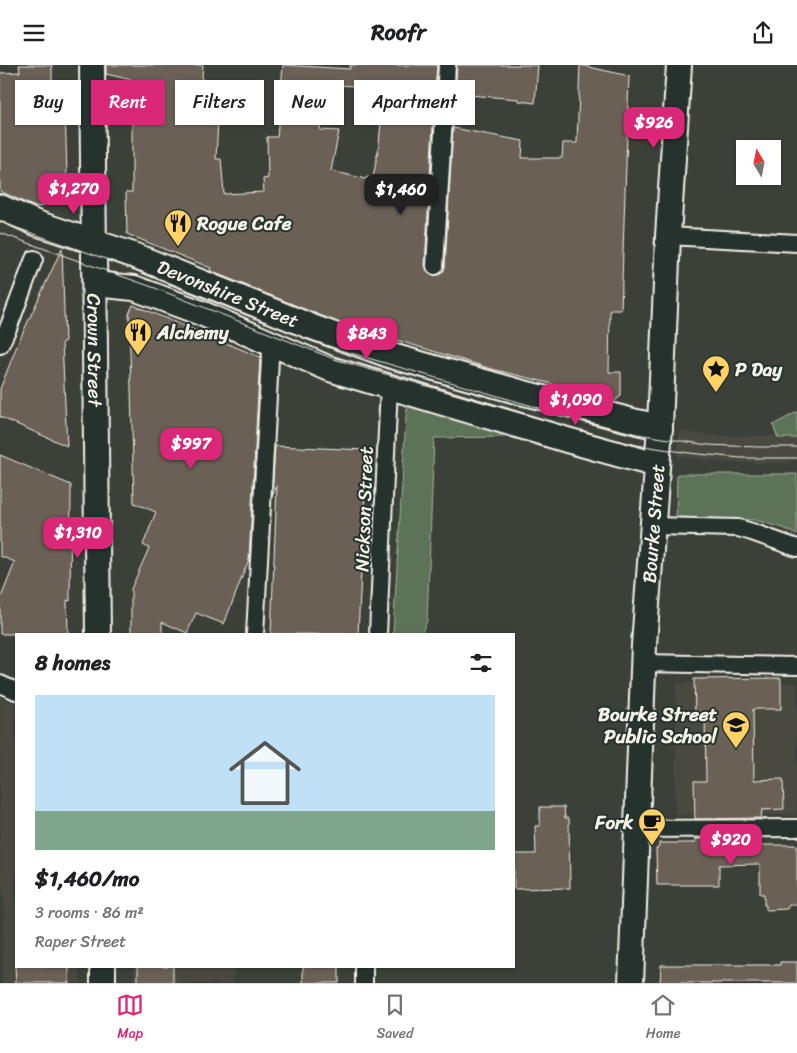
<!DOCTYPE html>
<html lang="en">
<head>
<meta charset="utf-8">
<style>
  :root { --surface:#fff; --page:#f6f6f6; --text:#202124; --muted:#757577; --line:#e0e0e0; --accent:#db2777 }
  body { margin:0; font-family:Sriracha,sans-serif; background:var(--page); color:var(--text); height:100vh; display:flex; flex-direction:column; font-size:19px; white-space:nowrap }
  * { box-sizing:border-box; margin:0 }
  p { font-size:16px; color:var(--muted) }
  .icon { flex:none; width:28px; height:28px; fill:none; stroke:currentColor; stroke-width:2; stroke-linecap:round; stroke-linejoin:round }
  .map { position:relative; flex:1; overflow:hidden }
  .side { position:absolute; left:15px; top:568px; width:500px; height:335px; display:flex; flex-direction:column; background:var(--surface); border-radius:0px; box-shadow:0 1px 4px #0004 }
  .side>* { flex:none }
  .top-card { position:absolute; left:15px; top:15px; width:500px; height:45px; display:flex; gap:10px }
  .needle { width:32px; rotate:350deg }
  .tools { position:absolute; left:736px; top:75px; display:grid; gap:10px }
  .tools a { display:grid; place-items:center; width:45px; height:45px; border-radius:0px; background:var(--surface); box-shadow:0 1px 4px #0004; font-size:25px }
  .price { position:absolute; translate:-50% -42px; padding:0 11px; border-radius:10px; background:var(--accent); color:#fff; font-size:16px; line-height:32px; filter:drop-shadow(0 1px 2px #0008) }
  .price::after { content:''; position:absolute; left:50%; top:30px; width:15px; height:11px; margin-left:-8px; background:inherit; clip-path:polygon(0 0,100% 0,50% 100%) }
  .price.on { background:#222; color:#fff }
  ul { padding:0; list-style:none }
  li { display:grid; align-content:center; gap:10px; height:265px; padding:0 20px }
  li+li { border-top:1px solid var(--line) }
  li span { display:grid; place-items:center; height:155px; border-radius:0px; color:#555 }
  li>.icon { margin-inline-start:auto }
  span .icon { width:90px; height:90px; fill:#fffc; stroke-width:1 }
  li b { font-size:21px }
  h2 { display:flex; justify-content:space-between; align-items:center; height:60px; padding:0 20px; font-size:21px }
  .pill { padding:0 18px; border-radius:0px; background:var(--surface); box-shadow:0 1px 4px #0004; font-size:18px; line-height:45px }
  .pill.on { background:var(--accent); color:#fff }
  header { display:flex; justify-content:space-between; align-items:center; height:65px; padding:0 20px; background:var(--surface); font-size:22px; font-weight:700 }
  .menu { display:flex; justify-content:space-around; align-items:center; height:70px; border-top:1px solid var(--line); background:var(--surface); font-size:14px; color:var(--muted) }
  .menu a { display:grid; justify-items:center; gap:2px }
  .menu .on { color:var(--accent) }
  .map>svg:first-child { display:block }
</style>
</head>
<body>
<header><svg class="icon" aria-label="menu" viewBox="0 0 24 24"><path d="M4 6h16M4 12h16M4 18h16"/></svg>Roofr<svg class="icon" aria-label="share" viewBox="0 0 24 24"><path d="M12 15V3M7 8l5-5 5 5M5 13v7h14v-7"/></svg></header>
<div class="map">
<svg width="797" height="918" viewBox="0 0 797 918">
  <rect width="100%" height="100%" fill="#3b4039"/>
  <filter id="ink" filterUnits="userSpaceOnUse"><feTurbulence type="fractalNoise" baseFrequency=".02" numOctaves="2"/><feDisplacementMap in="SourceGraphic" scale="10" xChannelSelector="R" yChannelSelector="G"/><feConvolveMatrix kernelMatrix="1 2 1 2 8 2 1 2 1" color-interpolation-filters="sRGB"/></filter>
  <g filter="url(#ink)">
    <path fill="#494a41" d="M 680,365 L 698,369 L 726,371 L 777,371 L 778,373 L 797,373 L 797,395 L 789,395 L 790,398 L 752,398 L 723,397 L 677,391 Z
      M 676,618 L 797,618 L 797,750 L 675,750 Z
      M 0,632 L 16,639 L 16,901 L 80,901 L 80,918 L 2,918 L 4,833 L 0,812 Z
      M 134,901 L 234,901 L 233,918 L 134,918 Z"/>
    <path fill="#5b7358" stroke="#a8b2a0" d="M 411,340 L 506,363 L 505,372 L 434,373 L 427,556 L 421,569 L 393,569 L 406,352 L 407,344 Z
      M 797,347 L 797,373 L 778,373 L 773,360 Z
      M 677,409 L 797,409 L 797,470 L 783,463 L 755,455 L 676,452 Z"/>
    <path fill="#6b6055" stroke="#f4f1e8" fill-rule="evenodd" d="M 19,0 L 52,0 L 52,42 L 65,42 L 67,108 L 43,141 L 35,142 L 0,126 L 0,8 L 20,7 Z
      M 106,0 L 203,0 L 198,55 L 218,55 L 216,94 L 221,94 L 224,129 L 264,127 L 263,114 L 268,113 L 267,72 L 277,72 L 283,0 L 350,4 L 350,0 L 437,0 L 432,59 L 433,60 L 425,200 L 429,209 L 435,211 L 443,207 L 445,202 L 453,63 L 523,76 L 522,93 L 562,93 L 563,78 L 577,78 L 580,0 L 629,11 L 621,245 L 610,245 L 609,307 L 621,307 L 621,331 L 613,337 L 581,329 L 581,323 L 563,324 L 549,318 L 492,304 L 337,257 L 210,206 L 211,203 L 127,169 L 126,127 L 132,127 L 132,49 L 128,49 L 132,15 L 106,9 ZM 323,19 L 384,23 L 379,79 L 373,113 L 367,112 L 366,114 L 331,106 L 339,66 L 320,65 Z
      M 457,0 L 538,0 L 535,38 L 519,36 L 519,34 L 455,29 Z
      M 62,183 L 65,277 L 62,277 L 67,381 L 0,352 L 0,324 L 18,278 Z
      M 133,240 L 260,292 L 249,494 L 224,559 L 196,548 L 187,568 L 162,557 L 162,569 L 131,569 L 131,524 L 149,483 L 143,480 L 156,447 L 134,438 L 129,249 Z
      M 275,381 L 367,385 L 358,569 L 271,569 L 277,420 L 272,432 Z
      M 0,390 L 71,420 L 70,536 L 67,535 L 68,569 L 0,569 L 0,535 L 15,497 L 0,491 Z
      M 781,613 L 781,644 L 753,644 L 754,715 L 783,714 L 784,744 L 762,745 L 761,753 L 695,754 L 694,716 L 706,716 L 705,646 L 695,647 L 694,614 Z
      M 540,742 L 564,742 L 565,753 L 569,753 L 570,823 L 514,824 L 514,789 L 536,789 L 535,761 L 540,761 Z
      M 760,773 L 760,780 L 797,780 L 797,840 L 789,840 L 787,844 L 766,845 L 766,840 L 764,840 L 764,829 L 760,829 L 760,799 L 719,800 L 719,820 L 657,820 L 656,784 L 659,782 L 659,778 L 695,778 L 695,774 Z
      M 780,897 L 797,897 L 797,918 L 660,918 L 661,900 L 780,900 Z
      M 15,901 L 69,901 L 69,918 L 16,918 Z
      M 138,901 L 173,901 L 173,918 L 138,918 Z
      M 303,901 L 339,901 L 339,918 L 303,918 Z"/>
    <g fill="none" stroke-linecap="round" stroke-linejoin="round">
      <g stroke="#f4f1e8" stroke-width="20">
        <path id="street" d="M 668,171 L 797,178
          M 435,201 L 447,0
          M 0,280 L 9,261 L 34,194
          M 653,461 L 738,463 L 752,467 L 797,483
          M 255,569 L 270,294 L 273,279
          M 378,569 L 389,321
          M 643,598 L 797,601
          M 0,619 L 16,626
          M 636,764 L 797,763
          M 364,918 L 364,901"/>
      </g>
      <g stroke="#f4f1e8" stroke-width="28">
        <g id="secondary">
          <path id="s1" d="M 92,0 L 98,569"/>
          <path id="s2" d="M 0,142 L 36,158 L 133,190 L 312,262 L 392,291 L 520,327 L 637,357 L 660,362"/>
          <path d="M 95,219 L 134,223 L 201,248 L 330,304 L 567,375 L 657,400"/>
          <path d="M 103,901 L 103,918"/>
          <path id="s3" d="M 631,918 L 644,580 L 660,362 L 668,171 L 679,0"/>
        </g>
      </g>
      <use href="#street" stroke="#26332d" stroke-width="16"/>
      <use href="#secondary" stroke="#26332d" stroke-width="24"/>
      <path stroke="#f4f1e8" stroke-width="1" d="M 0,157 L 143,207 L 303,272 L 337,284 L 570,352 L 637,369 L 708,380 L 757,382 L 797,382
        M 0,168 L 155,223 L 334,294 L 592,369 L 637,380 L 689,388 L 741,393 L 797,393"/>
    </g>
  </g>
  <defs>
    <g id="restaurant-pin" transform="scale(1.4375)"><path d="M0 17L-7.5 6A9.5 9.5 0 1 1 7.5 6Z" fill="#ffd166" stroke="#26332d"/><path d="M-5-6h1v4h1v-4h1v4h1v-4h1v5L-1.5 .5V6h-2V.5L-5-1ZM5-6V6H3V1.5H1.5Q1.5-4 5-6Z" fill="#111"/></g>
    <g id="sight-pin" transform="scale(1.4375)"><path d="M0 17L-7.5 6A9.5 9.5 0 1 1 7.5 6Z" fill="#ffd166" stroke="#26332d"/><path d="M0-6L1.8-2.2L6-1.7L2.9 1.2L3.7 5.4L0 3.3L-3.7 5.4L-2.9 1.2L-6-1.7L-1.8-2.2Z" fill="#111"/></g>
    <g id="school-pin" transform="scale(1.4375)"><path d="M0 17L-7.5 6A9.5 9.5 0 1 1 7.5 6Z" fill="#ffd166" stroke="#26332d"/><path d="M0-5L7-2L0 1L-7-2ZM-4 1L0 2.5L4 1V4Q0 6-4 4Z" fill="#111"/></g>
    <g id="cafe-pin" transform="scale(1.4375)"><path d="M0 17L-7.5 6A9.5 9.5 0 1 1 7.5 6Z" fill="#ffd166" stroke="#26332d"/><path d="M-5.5-4.5H6V0H3Q3 3.5 0 3.5H-2.5Q-5.5 3.5-5.5 0ZM3-3.2v2h1.7v-2ZM-6 4.5H4V6H-6Z" fill="#111"/></g>
  </defs>
  <g fill-rule="evenodd">
    <use href="#restaurant-pin" x="178" y="158"/>
    <use href="#restaurant-pin" x="138" y="267"/>
    <use href="#sight-pin" x="716" y="304"/>
    <use href="#school-pin" x="736" y="660"/>
    <use href="#cafe-pin" x="652" y="757"/>
  </g>
  <g text-anchor="middle" dominant-baseline="central" stroke-width="4" stroke-linejoin="round" paint-order="stroke">
    <g font-size="19" font-weight="bold" fill="#f4f1e8" stroke="#26332d" text-anchor="start">
      <text x="197" y="158">Rogue Cafe</text>
      <text x="157" y="267">Alchemy</text>
      <text x="735" y="304">P Day</text>
      <text x="717" y="649" text-anchor="end">Bourke Street<tspan x="717" dy="22">Public School</tspan></text>
      <text x="633" y="757" text-anchor="end">Fork</text>
    </g>
    <g font-size="19" fill="#f4f1e8" stroke="#26332d">
      <text stroke="none"><textPath href="#s2" startOffset="244">Devonshire Street</textPath></text>
      <text stroke="none"><textPath href="#s1" startOffset="285">Crown Street</textPath></text>
      <text transform="translate(364 444) rotate(-88)">Nickson Street</text>
      <text stroke="none"><textPath href="#s3" startOffset="460">Bourke Street</textPath></text>
    </g>
  </g>
</svg>
<div class="tools">
<a><svg class="needle" viewBox="-14 -14 28 28"><path d="M0-13l5 13h-10z" fill="#e53935"/><path d="M0 13l5-13h-10z" fill="#757577"/></svg></a>
</div>
<b class="price" style="left:654px;top:84px">$926</b>
<b class="price" style="left:74px;top:150px">$1,270</b>
<b class="price on" style="left:401px;top:151px">$1,460</b>
<b class="price" style="left:367px;top:295px">$843</b>
<b class="price" style="left:576px;top:361px">$1,090</b>
<b class="price" style="left:191px;top:405px">$997</b>
<b class="price" style="left:78px;top:494px">$1,310</b>
<b class="price" style="left:731px;top:801px">$920</b>
<div class="top-card">
<a class="pill">Buy</a>
<a class="pill on">Rent</a>
<a class="pill">Filters</a>
<a class="pill">New</a>
<a class="pill">Apartment</a>
</div>
<section class="side">
<h2>8 homes<svg class="icon" aria-label="filters" viewBox="0 0 24 24"><path d="M4 7h16M4 17h16"/><circle cx="9" cy="7" r="2"/><circle cx="15" cy="17" r="2"/></svg></h2>
<ul>
<li><span style="background:linear-gradient(#bfe0f5 75%,#7fa58c 0)"><svg class="icon" aria-label="home" viewBox="0 0 24 24"><path d="M3 11l9-7 9 7M6 9v11h12V9"/></svg></span><div><b>$1,460/mo</b><p>3 rooms · 86 m²</p><p>Raper Street</p></div></li>
</ul>
</section>
</div>
<nav class="menu">
<a class="on"><svg class="icon" aria-label="map" viewBox="0 0 24 24"><path d="M3 6l6-2 6 2 6-2v14l-6 2-6-2-6 2zM9 4v14M15 6v14"/></svg>Map</a>
<a><svg class="icon" aria-label="saved" viewBox="0 0 24 24"><path d="M7 4h10v16l-5-4-5 4z"/></svg>Saved</a>
<a><svg class="icon" aria-label="home" viewBox="0 0 24 24"><path d="M3 11l9-7 9 7M6 9v11h12V9"/></svg>Home</a>
</nav>
</body>
</html>
